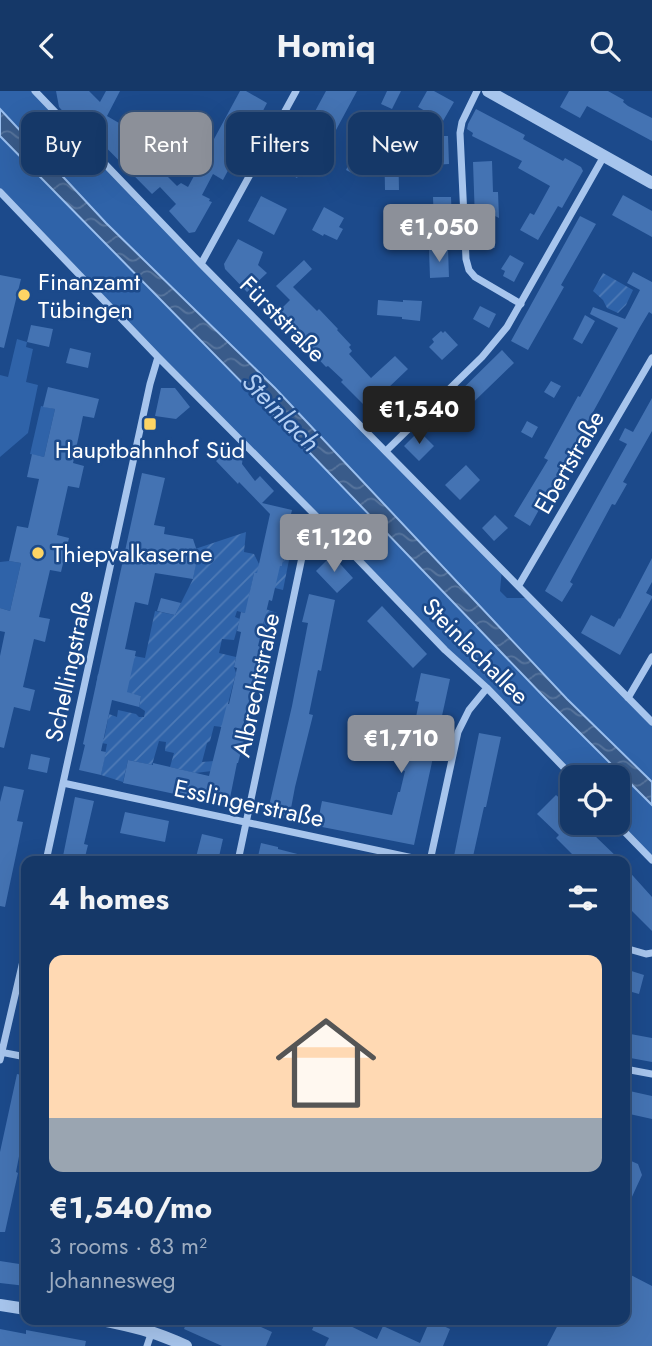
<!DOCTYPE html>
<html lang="en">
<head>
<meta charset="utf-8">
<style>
  :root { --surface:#153868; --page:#1e3f6e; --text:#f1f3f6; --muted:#9dacc0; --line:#34527c; --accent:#8c9099 }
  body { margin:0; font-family:Jost,sans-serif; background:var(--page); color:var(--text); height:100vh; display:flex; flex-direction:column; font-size:26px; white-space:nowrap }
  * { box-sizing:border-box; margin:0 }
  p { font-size:23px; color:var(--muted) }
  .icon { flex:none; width:38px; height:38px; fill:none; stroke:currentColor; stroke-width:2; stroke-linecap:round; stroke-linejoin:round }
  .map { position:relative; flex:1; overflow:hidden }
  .sheet { position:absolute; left:21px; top:765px; width:609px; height:469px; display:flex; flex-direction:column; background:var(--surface); border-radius:14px; box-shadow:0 7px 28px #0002,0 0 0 2px var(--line) }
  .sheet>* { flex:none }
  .banner { position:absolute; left:21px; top:21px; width:611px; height:63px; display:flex; gap:14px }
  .tools { position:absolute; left:560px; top:674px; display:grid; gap:14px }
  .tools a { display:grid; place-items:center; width:70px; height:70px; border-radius:14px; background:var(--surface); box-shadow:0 7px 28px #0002,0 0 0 2px var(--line); font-size:35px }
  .price { position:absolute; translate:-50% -60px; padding:0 16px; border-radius:7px; background:var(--accent); color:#fff; font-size:23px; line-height:46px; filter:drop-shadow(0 2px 4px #0008) }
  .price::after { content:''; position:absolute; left:50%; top:42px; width:21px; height:16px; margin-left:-10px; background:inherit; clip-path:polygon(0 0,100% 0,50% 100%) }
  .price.selected { background:#222; color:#fff }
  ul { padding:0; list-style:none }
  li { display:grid; align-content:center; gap:14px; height:371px; padding:0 28px }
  li span { display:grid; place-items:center; height:217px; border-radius:14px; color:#555 }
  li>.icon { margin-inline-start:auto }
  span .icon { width:126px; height:126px; fill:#fffc; stroke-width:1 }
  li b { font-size:30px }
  h2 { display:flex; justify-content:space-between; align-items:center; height:84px; padding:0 28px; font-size:30px }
  .chip { padding:0 24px; border-radius:14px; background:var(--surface); box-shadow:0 7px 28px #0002,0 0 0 2px var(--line); font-size:24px; line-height:63px }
  .chip.selected { background:var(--accent); color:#fff }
  header { display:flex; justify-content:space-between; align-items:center; height:91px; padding:0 28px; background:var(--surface); font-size:32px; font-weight:700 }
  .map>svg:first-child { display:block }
</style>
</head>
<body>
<header><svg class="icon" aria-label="back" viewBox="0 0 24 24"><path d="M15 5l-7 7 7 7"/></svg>Homiq<svg class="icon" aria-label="search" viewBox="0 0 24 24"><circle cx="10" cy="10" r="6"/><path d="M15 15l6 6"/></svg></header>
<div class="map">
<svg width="652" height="1255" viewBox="0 0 652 1255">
  <defs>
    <pattern id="garden-furrows" width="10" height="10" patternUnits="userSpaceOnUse" patternTransform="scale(1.75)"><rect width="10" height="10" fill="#2f63a9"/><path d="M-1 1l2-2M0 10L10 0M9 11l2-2" fill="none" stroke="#4e7ab6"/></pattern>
    <pattern id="water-waves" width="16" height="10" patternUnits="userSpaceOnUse" patternTransform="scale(1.75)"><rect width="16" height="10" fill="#395b8a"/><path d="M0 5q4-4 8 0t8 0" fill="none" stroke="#57749c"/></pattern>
  </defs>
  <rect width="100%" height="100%" fill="#1c4a8b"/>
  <path fill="#2f63a9" d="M 0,0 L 35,0 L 502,478 L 500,500 L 507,507 L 531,507 L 652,631 L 652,769 L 618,732 L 618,686 L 573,686 L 0,101 L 0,24 L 3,21 L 0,18 Z
    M 17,248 L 27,251 L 26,256 L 33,258 L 26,291 L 38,294 L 28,342 L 0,366 L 0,284 L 8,286 Z
    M 41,315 L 55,318 L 44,366 L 30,363 Z
    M 9,470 L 21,472 L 10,520 L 0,517 L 0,471 Z"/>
  <path fill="url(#garden-furrows)" d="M 603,182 L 633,199 L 626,214 L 618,222 L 607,217 L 603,209 L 593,200 Z
    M 246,441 L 244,461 L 254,463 L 259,473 L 278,478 L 279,475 L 282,475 L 285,462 L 282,460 L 284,453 L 292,454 L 283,499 L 275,497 L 274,486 L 254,482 L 249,506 L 257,515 L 277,522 L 273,542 L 262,539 L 265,527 L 237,520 L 235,526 L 240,528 L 234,549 L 222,548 L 219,562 L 236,566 L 234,576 L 236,582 L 222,636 L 214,635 L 210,650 L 207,652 L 202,671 L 214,670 L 212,680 L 195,682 L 170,676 L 174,662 L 165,660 L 166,651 L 159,650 L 152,674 L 128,669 L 123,691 L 101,684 L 107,653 L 96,651 L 104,648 L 109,623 L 117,626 L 118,619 L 136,623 L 139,626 L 144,626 L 145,620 L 139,616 L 141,605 L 96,594 L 98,583 L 110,586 L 134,565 L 145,567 L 155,520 L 175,524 L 193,488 L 195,476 L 195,458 Z"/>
  <path fill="url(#water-waves)" stroke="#9abfef" stroke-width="2" d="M 0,18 L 106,132 L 275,297 L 567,608 L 652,691 L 652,714 L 547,609 L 262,312 L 0,45 Z"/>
  <path fill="#4473b3" d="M 56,0 L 89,0 L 100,11 L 106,0 L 120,0 L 107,25 L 131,39 L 126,44 L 147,66 L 149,64 L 159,74 L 158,76 L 177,95 L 181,92 L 188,96 L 240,0 L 246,0 L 267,12 L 241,62 L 238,61 L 224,87 L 223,89 L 213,83 L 202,104 L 210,108 L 209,110 L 212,111 L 195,141 L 189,142 L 169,120 L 176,113 L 160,96 L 152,103 L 73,23 L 69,27 L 59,16 Z
    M 326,0 L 357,0 L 322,65 L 312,60 L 297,87 L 278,76 L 288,58 L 293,61 Z
    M 387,0 L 401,0 L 392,18 L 381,13 Z
    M 427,0 L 434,0 L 454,11 L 443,30 L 418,16 Z
    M 569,0 L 608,0 L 624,9 L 623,11 L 628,15 L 652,27 L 652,50 L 587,15 L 580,27 L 560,16 Z
    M 476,18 L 525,44 L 523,48 L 563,70 L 565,67 L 581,76 L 583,80 L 562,117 L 558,115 L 538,149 L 520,139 L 530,122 L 534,124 L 550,95 L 518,77 L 522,70 L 472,45 L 473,42 L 467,38 L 468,33 Z
    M 438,40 L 435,45 L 448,45 L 449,73 L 432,74 L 431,57 L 411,58 L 410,41 Z
    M 384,46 L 398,52 L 399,99 L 385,99 Z
    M 357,57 L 369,63 L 358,85 L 346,79 Z
    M 492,70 L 493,101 L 498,101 L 499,127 L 493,124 L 495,157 L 476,158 L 473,71 Z
    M 623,104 L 652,120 L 652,146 L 612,124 Z
    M 261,105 L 287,118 L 274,144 L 248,130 Z
    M 433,106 L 451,106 L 452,133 L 447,134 L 447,137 L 436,137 L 436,134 L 434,134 Z
    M 324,116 L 344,127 L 339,136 L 343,138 L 337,149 L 324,143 L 323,145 L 312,139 Z
    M 580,125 L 596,133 L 561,194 L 564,196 L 528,259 L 511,250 Z
    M 238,148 L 263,161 L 258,174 L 267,182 L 247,201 L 225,178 L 224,173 Z
    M 448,158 L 449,186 L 430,187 L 429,159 Z
    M 510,164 L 524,172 L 514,191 L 503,185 L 505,180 L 501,178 Z
    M 304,169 L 312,178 L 293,196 L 317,220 L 319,218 L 338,238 L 337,239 L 351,254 L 349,256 L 352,260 L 349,263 L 371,287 L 395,265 L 408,278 L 387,298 L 398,309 L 394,314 L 404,323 L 389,339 L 341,291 L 343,289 L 328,275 L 326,276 L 278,226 L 282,222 L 280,219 L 290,209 L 276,195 Z
    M 633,181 L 652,191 L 652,223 L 649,221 L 640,236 L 530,435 L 514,425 L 548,369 L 544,367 L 578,305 L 580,306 L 618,237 L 590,223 L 593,216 L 625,228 L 640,199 L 627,192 Z
    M 0,184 L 21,188 L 4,257 L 0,256 Z
    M 378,209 L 403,211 L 403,209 L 422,210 L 420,230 L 402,228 L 402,226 L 377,224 Z
    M 79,213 L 89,215 L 87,228 L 76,226 Z
    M 480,215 L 496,223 L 489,237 L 473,228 Z
    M 585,224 L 595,230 L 582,253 L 573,248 Z
    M 31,234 L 53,238 L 49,256 L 27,251 Z
    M 441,240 L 443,242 L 445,240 L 458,254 L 442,269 L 429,256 L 434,251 L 432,248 Z
    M 70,257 L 91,262 L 88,277 L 66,272 Z
    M 502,259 L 514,272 L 455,329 L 444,316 Z
    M 551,290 L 561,295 L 554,307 L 544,301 Z
    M 48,296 L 99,308 L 94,327 L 83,325 L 73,372 L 84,375 L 79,397 L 68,395 L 57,444 L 69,447 L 61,481 L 50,479 L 39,526 L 50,528 L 45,551 L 34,548 L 23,596 L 35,599 L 30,620 L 14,616 L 4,657 L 0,656 L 0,565 L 5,541 L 0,540 L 0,517 L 10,520 L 21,472 L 9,470 L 17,435 L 28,437 L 39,388 L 27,386 L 32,363 L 44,366 L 55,318 L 43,316 Z
    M 161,297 L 175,297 L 190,316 L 176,328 L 155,325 Z
    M 652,307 L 652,340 L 623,391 L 627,393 L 615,414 L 612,413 L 570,491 L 573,493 L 562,511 L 545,500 L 627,353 L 619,349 L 625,337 L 633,341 Z
    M 527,330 L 538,336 L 532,347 L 521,341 Z
    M 419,340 L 434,355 L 419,370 L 404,355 Z
    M 230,357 L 237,364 L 243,364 L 242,373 L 255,390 L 260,385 L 274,400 L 262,412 L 292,419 L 282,460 L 285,461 L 282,475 L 280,475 L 272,510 L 269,509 L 258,555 L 265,557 L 253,610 L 249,610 L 240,648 L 244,649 L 238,672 L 237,672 L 229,712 L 190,704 L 189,706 L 123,692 L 128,669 L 153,674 L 153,672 L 209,685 L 227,613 L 229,613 L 237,577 L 234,576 L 241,541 L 237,540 L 241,521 L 245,522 L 254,482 L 257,482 L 270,423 L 239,391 L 238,393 L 216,370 Z
    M 466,374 L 480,389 L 460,409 L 445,394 Z
    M 142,382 L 165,387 L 154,434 L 165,436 L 164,443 L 193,448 L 198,463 L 193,488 L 155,482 L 148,514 L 135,511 L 125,558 L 136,560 L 127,601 L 141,605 L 139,616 L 112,609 L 101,660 L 106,661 L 101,684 L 79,679 L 85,654 L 83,653 Z
    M 495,424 L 508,437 L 494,450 L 482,437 Z
    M 332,464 L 353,487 L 337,502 L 316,480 Z
    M 652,467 L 652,491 L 646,502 L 652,505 L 652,507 L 620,564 L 581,542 L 591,524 L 614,536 L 619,527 L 620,528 Z
    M 309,503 L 335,509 L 321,580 L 318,579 L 309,623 L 313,624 L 295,696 L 289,728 L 267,724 L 292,615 L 308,532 L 302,531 Z
    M 161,507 L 181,512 L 175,524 L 157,520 Z
    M 382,515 L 427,563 L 413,577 L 367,530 Z
    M 421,582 L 450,588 L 414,754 L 317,735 L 322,710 L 392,724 L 398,701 L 400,701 L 405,680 L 402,679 L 410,649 L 400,647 L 403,633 L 414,636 L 419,611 L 415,610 Z
    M 479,642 L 501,646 L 486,716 L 484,716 L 472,770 L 453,770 Z
    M 31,663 L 50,667 L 47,682 L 28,678 Z
    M 4,695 L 24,699 L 17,730 L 23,731 L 5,816 L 0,815 L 0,711 Z
    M 556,704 L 572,718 L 559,732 L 583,732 L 594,742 L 593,743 L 621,770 L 579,770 L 556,747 L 559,744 L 537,723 Z
    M 75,706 L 94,710 L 84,753 L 88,754 L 84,770 L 62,770 Z
    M 125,721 L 169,730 L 165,751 L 120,742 Z
    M 202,743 L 223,748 L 218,770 L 195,770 Z
    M 261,752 L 278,756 L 278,758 L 309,766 L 309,770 L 257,770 Z
    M 625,776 L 652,806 L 652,840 L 625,813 Z
    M 625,878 L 644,884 L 639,903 L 625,899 Z
    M 625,942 L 652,947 L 652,971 L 625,966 Z
    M 17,983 L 26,985 L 26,1029 L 16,1081 L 18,1082 L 5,1141 L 0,1141 L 0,1061 Z
    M 625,999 L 652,1005 L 652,1028 L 625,1022 Z
    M 631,1070 L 638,1073 L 642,1084 L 625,1121 L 625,1072 Z
    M 0,1170 L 26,1174 L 26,1195 L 0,1192 Z
    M 625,1181 L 652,1195 L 652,1255 L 547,1255 L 561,1228 L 625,1228 Z
    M 188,1228 L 265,1228 L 261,1236 L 272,1241 L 266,1255 L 222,1255 L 184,1238 Z
    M 317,1228 L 336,1228 L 377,1248 L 383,1235 L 420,1252 L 430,1229 L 450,1238 L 443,1255 L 325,1255 L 329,1247 L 312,1239 Z
    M 0,1238 L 26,1243 L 26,1239 L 86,1250 L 85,1255 L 0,1255 Z"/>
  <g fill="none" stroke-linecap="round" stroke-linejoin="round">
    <path stroke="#a7c5ed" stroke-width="7" d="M 35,0 L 201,173 L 652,631
      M 477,0 L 462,31 L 460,42 L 466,168 L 469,179 L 475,186 L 521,213
      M 0,101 L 158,266 L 321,430 L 445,559 L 487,597 L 573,686
      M 201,173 L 296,0
      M 386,360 L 482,266 L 507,236 L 604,65
      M 519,494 L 652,267
      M 628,607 L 652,566
      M 63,692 L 427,770
      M 616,732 L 652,769
      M 46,770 L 150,293 L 158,266
      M 238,770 L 305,452 L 321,430
      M 430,770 L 458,641 L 469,619 L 487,597
      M 625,857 L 646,863 L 652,862
      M 0,961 L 26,966
      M 0,969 L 26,857
      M 625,978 L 652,983
      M 147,1255 L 152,1240"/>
    <path stroke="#a7c5ed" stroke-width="12" d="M 488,0 L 652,92
      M 0,1214 L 26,1218
      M 97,1228 C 132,1235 154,1240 186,1255"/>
  </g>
  <g fill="#fdd464" stroke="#1c4a8b" stroke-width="2.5">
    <circle cx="24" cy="204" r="7"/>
    <rect x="143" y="326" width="14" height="14" rx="3.5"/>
    <circle cx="38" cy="462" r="7"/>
  </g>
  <g text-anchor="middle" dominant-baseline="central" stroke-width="5" stroke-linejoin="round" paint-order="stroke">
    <g font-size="24" fill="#fff" stroke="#1c4a8b" text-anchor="start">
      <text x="38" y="190">Finanzamt<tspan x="38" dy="28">Tübingen</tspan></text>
      <text x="150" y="358" text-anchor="middle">Hauptbahnhof Süd</text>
      <text x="52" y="462">Thiepvalkaserne</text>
    </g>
    <g font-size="24" fill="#fff" stroke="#1c4a8b">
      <text transform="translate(283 228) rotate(45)">Fürststraße</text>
      <text transform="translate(569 371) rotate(-60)">Ebertstraße</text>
      <text transform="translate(476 560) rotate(45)">Steinlachallee</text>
      <text transform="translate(69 575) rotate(-78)">Schellingstraße</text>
      <text transform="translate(256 594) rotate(-78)">Albrechtstraße</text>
      <text transform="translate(249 712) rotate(12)">Esslingerstraße</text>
    </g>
    <g font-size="26" font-style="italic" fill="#b3cff4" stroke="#1c4a8b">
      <text transform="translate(281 321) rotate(46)">Steinlach</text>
    </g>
  </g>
</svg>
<div class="tools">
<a><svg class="icon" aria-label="locate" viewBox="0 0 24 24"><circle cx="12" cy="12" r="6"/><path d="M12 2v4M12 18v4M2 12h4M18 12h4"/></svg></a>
</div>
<b class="price" style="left:439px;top:173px">€1,050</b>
<b class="price selected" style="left:419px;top:355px">€1,540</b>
<b class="price" style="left:334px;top:483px">€1,120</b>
<b class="price" style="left:401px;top:684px">€1,710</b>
<div class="banner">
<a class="chip">Buy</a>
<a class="chip selected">Rent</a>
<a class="chip">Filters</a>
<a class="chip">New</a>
</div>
<section class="sheet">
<h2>4 homes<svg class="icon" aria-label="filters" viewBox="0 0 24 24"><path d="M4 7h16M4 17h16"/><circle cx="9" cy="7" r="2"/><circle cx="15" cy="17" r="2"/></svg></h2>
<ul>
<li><span style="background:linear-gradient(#ffd9b3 75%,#9aa5b1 0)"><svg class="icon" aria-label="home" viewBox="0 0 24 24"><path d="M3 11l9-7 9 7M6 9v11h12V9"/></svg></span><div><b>€1,540/mo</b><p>3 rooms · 83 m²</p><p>Johannesweg</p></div></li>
</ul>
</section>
</div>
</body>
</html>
